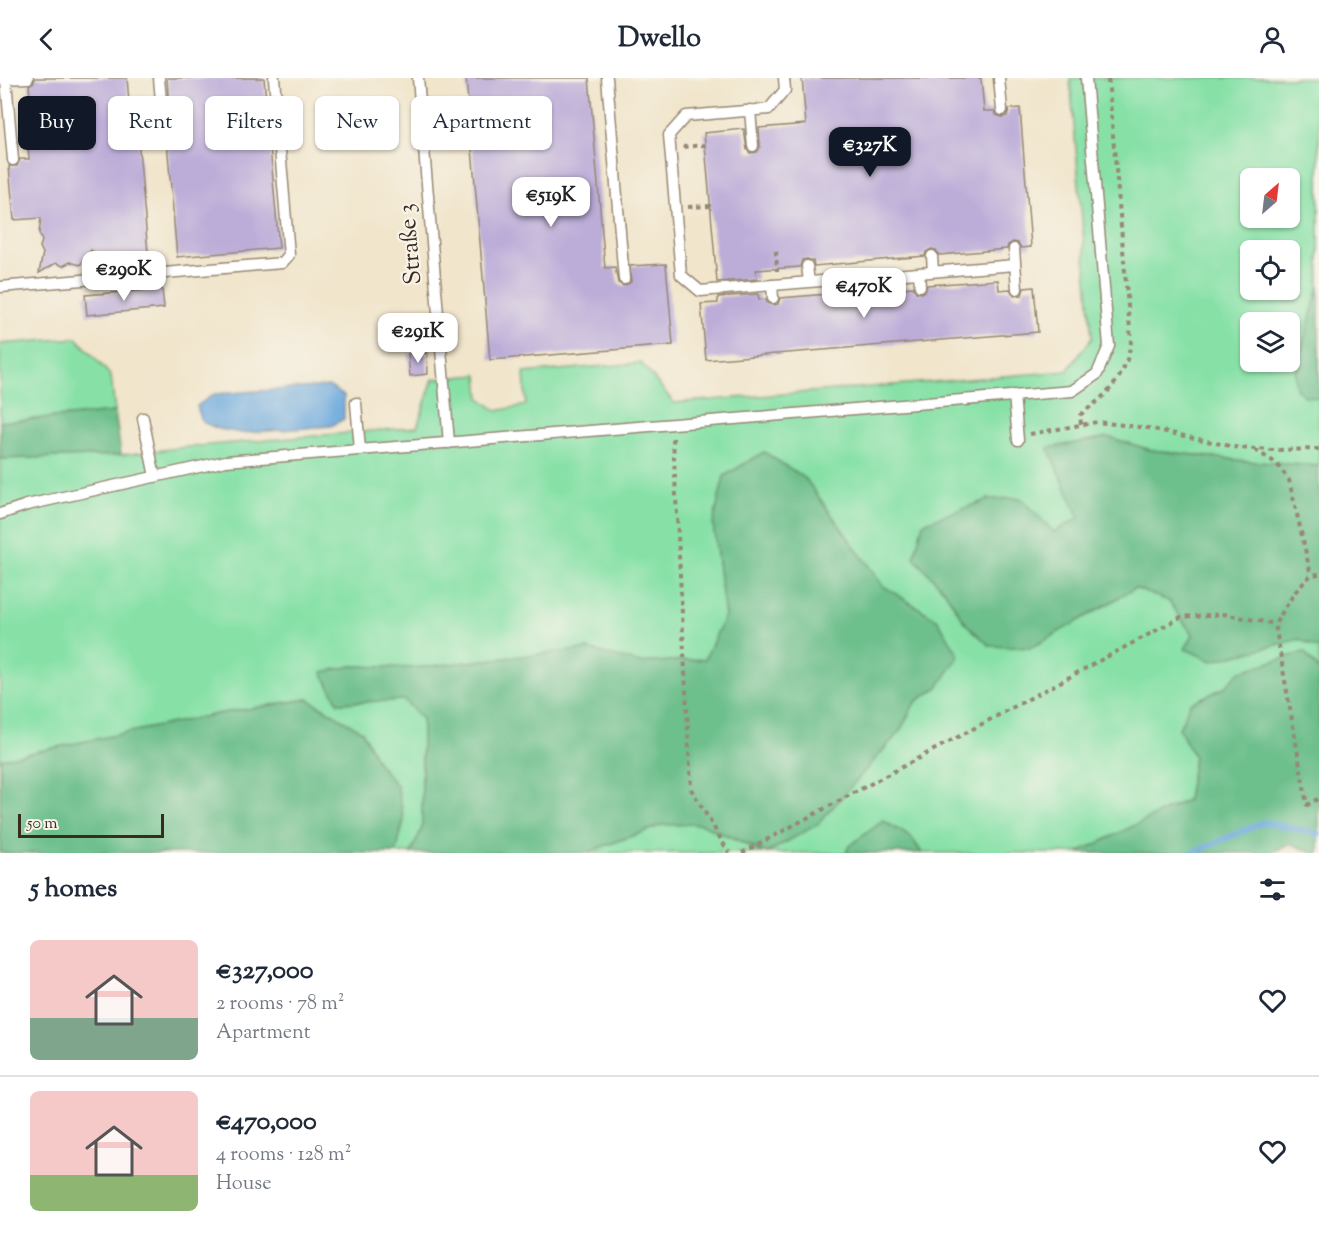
<!DOCTYPE html>
<html lang="en">
<head>
<meta charset="utf-8">
<style>
  :root { --surface:#fff; --page:#f2f2f3; --text:#1f2937; --muted:#747a83; --line:#e0e1e3; --accent:#111827 }
  body { margin:0; font-family:"Sorts Mill Goudy",serif; background:var(--page); color:var(--text); height:100vh; display:flex; flex-direction:column; font-size:22px; white-space:nowrap }
  * { box-sizing:border-box; margin:0 }
  p { font-size:20px; color:var(--muted) }
  .icon { flex:none; width:33px; height:33px; fill:none; stroke:currentColor; stroke-width:2; stroke-linecap:round; stroke-linejoin:round }
  .map { position:relative; height:775px; overflow:hidden }
  .drawer { display:flex; flex-direction:column; background:var(--surface); flex:1 }
  .drawer>* { flex:none }
  .banner { position:absolute; left:18px; top:18px; width:600px; height:54px; display:flex; gap:12px }
  .needle { width:39px; rotate:28deg }
  .controls { position:absolute; left:1240px; top:90px; display:grid; gap:12px }
  .controls a { display:grid; place-items:center; width:60px; height:60px; border-radius:9px; background:var(--surface); box-shadow:0 2px 4px #0004; font-size:30px }
  .scale { position:absolute; left:18px; bottom:15px; width:146px; box-sizing:border-box; padding-left:6px; border:3px solid #3b2a1e; border-top:0; font-size:16px; line-height:21px; white-space:nowrap; color:#3b2a1e; -webkit-text-stroke:4px #f7f3e8; paint-order:stroke }
  .price { position:absolute; translate:-50% -51px; padding:0 14px; border-radius:12px; background:#fff; color:#222; font-size:20px; line-height:39px; filter:drop-shadow(0 2px 3px #0008) }
  .price::after { content:''; position:absolute; left:50%; top:36px; width:18px; height:14px; margin-left:-9px; background:inherit; clip-path:polygon(0 0,100% 0,50% 100%) }
  .price.on { background:var(--accent); color:#fff }
  ul { padding:0; list-style:none }
  li { display:flex; align-items:center; gap:18px; height:150px; padding:0 30px }
  li+li { border-top:2px solid var(--line) }
  li span { display:grid; place-items:center; flex:none; width:168px; height:120px; border-radius:9px; color:#555 }
  li>.icon { margin-inline-start:auto }
  span .icon { width:72px; height:72px; fill:#fffc; stroke-width:1 }
  li b { font-size:26px }
  h2 { display:flex; justify-content:space-between; align-items:center; height:72px; padding:0 30px; font-size:26px }
  .tag { padding:0 21px; border-radius:9px; background:var(--surface); box-shadow:0 2px 4px #0004; font-size:21px; line-height:54px }
  .tag.on { background:var(--accent); color:#fff }
  header { display:flex; justify-content:space-between; align-items:center; height:78px; padding:0 30px; background:var(--surface); font-size:27px; font-weight:700 }
  .map>svg:first-child { display:block }
</style>
</head>
<body>
<header><svg class="icon" aria-label="back" viewBox="0 0 24 24"><path d="M15 5l-7 7 7 7"/></svg>Dwello<svg class="icon" aria-label="person" viewBox="0 0 24 24"><circle cx="12" cy="8" r="4"/><path d="M4 21q1-7 8-7t8 7"/></svg></header>
<div class="map">
<svg width="1319" height="775" viewBox="0 0 1319 775">
  <rect width="100%" height="100%" fill="#f7f3e8"/>
  <filter id="ink" filterUnits="userSpaceOnUse"><feTurbulence type="fractalNoise" baseFrequency=".0167" numOctaves="2"/><feDisplacementMap in="SourceGraphic" scale="12" xChannelSelector="R" yChannelSelector="G"/><feConvolveMatrix kernelMatrix="1 2 1 2 8 2 1 2 1" color-interpolation-filters="sRGB"/></filter>
  <filter id="wash" filterUnits="userSpaceOnUse"><feTurbulence type="fractalNoise" baseFrequency=".008" numOctaves="4" result="noise"/><feDisplacementMap in="SourceGraphic" scale="24" xChannelSelector="R" yChannelSelector="G"/><feGaussianBlur stdDeviation="1.35" result="paint"/><feColorMatrix in="noise" values="0 0 0 0 0 0 0 0 0 0 0 0 0 0 0 0 0 1.4 0 .05"/><feComposite in="paint" operator="in"/></filter>
  <g filter="url(#wash)">
    <rect width="100%" height="100%" fill="#f1e5cb"/>
    <path fill="#87e1a7" stroke="#618662" stroke-width="1.5" fill-rule="evenodd" d="M 1070,0 L 1319,0 L 1319,208 L 1295,295 L 1305,318 L 1319,320 L 1319,388 L 1255,384 L 1151,372 L 1108,359 L 1048,370 L 1080,440 L 1053,455 L 989,421 L 923,446 L 914,480 L 944,512 L 967,547 L 1091,536 L 1135,510 L 1169,523 L 1212,583 L 1300,561 L 1319,571 L 1319,592 L 1304,574 L 1239,594 L 1224,610 L 1190,625 L 1179,651 L 1194,679 L 1187,722 L 1078,775 L 922,775 L 911,759 L 849,768 L 846,775 L 767,775 L 818,746 L 900,653 L 915,624 L 938,609 L 938,542 L 883,508 L 805,400 L 713,446 L 725,538 L 705,581 L 640,585 L 588,571 L 413,590 L 352,588 L 338,625 L 404,622 L 422,641 L 422,750 L 411,775 L 396,775 L 404,741 L 397,708 L 378,685 L 362,653 L 308,621 L 222,635 L 0,681 L 0,381 L 121,377 L 187,369 L 417,349 L 433,301 L 478,297 L 480,320 L 497,333 L 526,327 L 524,295 L 641,285 L 674,325 L 1067,293 L 1092,260 ZM 1251,100 L 1290,100 L 1290,140 L 1251,140 ZM 1251,172 L 1290,172 L 1290,212 L 1251,212 ZM 1251,244 L 1290,244 L 1290,284 L 1251,284 Z
      M 77,260 L 111,298 L 115,334 L 0,344 L 0,266 Z
      M 700,746 L 763,775 L 585,775 L 662,747 Z"/>
    <path fill="#6dbf8c" stroke="#547455" stroke-width="1.5" d="M 1319,208 L 1319,320 L 1305,318 L 1296,311 L 1295,295 Z
      M 115,334 L 121,377 L 0,381 L 0,344 Z
      M 1108,359 L 1151,372 L 1255,384 L 1319,388 L 1319,571 L 1300,561 L 1212,583 L 1185,571 L 1193,557 L 1169,523 L 1135,510 L 1031,570 L 990,568 L 967,547 L 944,512 L 914,480 L 923,445 L 989,421 L 1020,420 L 1054,454 L 1079,440 L 1048,370 Z
      M 764,374 L 805,400 L 883,508 L 938,542 L 959,578 L 938,609 L 915,624 L 900,653 L 818,746 L 767,775 L 700,746 L 662,747 L 585,775 L 411,775 L 422,750 L 422,641 L 404,622 L 338,625 L 322,594 L 352,588 L 413,590 L 588,571 L 640,585 L 705,581 L 725,538 L 713,446 L 724,398 Z
      M 1304,574 L 1319,592 L 1319,775 L 1313,775 L 1292,766 L 1270,775 L 1078,775 L 1187,722 L 1194,679 L 1179,651 L 1190,625 L 1224,610 L 1239,594 Z
      M 308,621 L 362,653 L 378,685 L 397,708 L 404,741 L 396,775 L 0,775 L 0,681 L 222,635 Z
      M 883,743 L 911,759 L 922,775 L 846,775 L 849,768 Z"/>
    <path fill="#6ba8dd" stroke="#53697e" stroke-width="1.5" d="M 329,308 L 344,318 L 344,341 L 331,348 L 242,355 L 219,351 L 202,344 L 197,328 L 214,316 Z"/>
    <g fill="none" stroke-linecap="round" stroke-linejoin="round">
      <path stroke="#6ba8dd" stroke-width="6" d="M 1192,775 L 1264,744 L 1319,756"/>
    </g>
    <g id="blocks">
      <path fill="#bbacd8" d="M 35,0 L 127,0 L 130,36 L 136,36 L 148,175 L 138,182 L 133,180 L 123,182 L 115,181 L 107,184 L 91,172 L 80,187 L 70,184 L 63,188 L 56,185 L 39,195 L 43,175 L 40,169 L 42,163 L 39,155 L 41,140 L 14,142 L 9,88 L 17,88 L 20,81 L 29,81 L 26,45 L 32,45 L 29,7 L 34,4 Z
        M 167,0 L 264,0 L 279,170 L 177,179 L 165,41 L 169,33 Z
        M 466,0 L 589,0 L 605,190 L 615,189 L 618,205 L 624,208 L 631,204 L 630,188 L 666,186 L 673,267 L 490,282 Z
        M 802,0 L 981,0 L 984,33 L 995,33 L 996,37 L 1002,39 L 1007,38 L 1009,31 L 1020,30 L 1031,169 L 1021,170 L 1018,165 L 1013,164 L 1008,167 L 1007,171 L 939,177 L 936,172 L 931,171 L 926,174 L 925,178 L 814,188 L 813,183 L 807,181 L 802,182 L 800,189 L 756,192 L 757,201 L 717,204 L 704,55 L 744,51 L 747,72 L 750,75 L 757,74 L 760,68 L 759,50 L 806,46 Z
        M 998,202 L 999,212 L 1010,211 L 1014,218 L 1022,217 L 1024,210 L 1034,209 L 1038,254 L 706,282 L 701,226 L 718,225 L 718,219 L 758,216 L 759,222 L 766,221 L 767,225 L 773,227 L 778,226 L 780,220 L 913,209 L 916,214 L 921,215 L 926,212 L 927,207 Z
        M 162,211 L 164,230 L 87,237 L 85,217 Z
        M 427,275 L 428,296 L 410,298 L 408,276 Z"/>
    </g>
  </g>
  <g filter="url(#ink)">
    <use href="#blocks" fill-opacity="0" stroke="#968874" stroke-width="1.5"/>
    <g fill="none" stroke-linecap="round" stroke-linejoin="round">
      <g stroke="#968874" stroke-width="13">
        <path id="service" d="M 159,0 L 162,34
          M 418,0 L 449,365
          M 607,0 L 624,201
          M 784,0 L 785,12 L 769,31 L 686,38 L 669,57 L 681,197 L 700,213 L 1015,187
          M 999,0 L 1002,32
          M 0,1 L 28,0
          M 6,2 L 13,82
          M 750,32 L 753,68
          M 1014,171 L 1017,211
          M 932,178 L 933,193
          M 807,188 L 809,204
          M 919,195 L 920,208
          M 772,207 L 773,220
          M 0,209 L 282,185 L 289,177 L 274,0
          M 1014,317 L 1018,362
          M 356,325 L 360,372
          M 143,340 L 155,399
          M 0,436 L 27,427 L 226,383 L 1072,313 L 1097,296 L 1109,268 L 1086,0"/>
      </g>
      <path stroke="#968874" stroke-width="4" stroke-dasharray="4.5 4.5" stroke-linecap="butt" d="M 683,69 L 705,67
        M 688,129 L 710,128
        M 776,173 L 777,193
        M 1081,346 L 1080,337 C 1109,315 1126,300 1131,263 L 1108,0
        M 1030,356 L 1097,344 L 1148,350 L 1239,370 L 1275,372 L 1319,371
        M 673,360 L 691,711 L 729,775
        M 1255,372 L 1276,385 L 1289,402 L 1311,497
        M 1319,496 L 1311,497 L 1295,514 L 1275,546 L 1307,727 L 1319,720
        M 742,775 L 1181,539 L 1223,536 L 1275,546"/>
      <use href="#service" stroke="#fff" stroke-width="10"/>
    </g>
  </g>
  <g text-anchor="middle" dominant-baseline="central" stroke-width="4.5" stroke-linejoin="round" paint-order="stroke">
    <g font-size="24" fill="#3b2a1e" stroke="#f7f3e8">
      <text transform="translate(411 166) rotate(-95)">Straße 3</text>
    </g>
  </g>
</svg>
<div class="controls">
<a><svg class="needle" viewBox="-14 -14 28 28"><path d="M0-13l5 13h-10z" fill="#e53935"/><path d="M0 13l5-13h-10z" fill="#747a83"/></svg></a>
<a><svg class="icon" aria-label="locate" viewBox="0 0 24 24"><circle cx="12" cy="12" r="6"/><path d="M12 2v4M12 18v4M2 12h4M18 12h4"/></svg></a>
<a><svg class="icon" aria-label="layers" viewBox="0 0 24 24"><path d="M12 4l9 5-9 5-9-5zM3 14l9 5 9-5"/></svg></a>
</div>
<div class="scale">50 m</div>
<b class="price on" style="left:870px;top:100px">€327K</b>
<b class="price" style="left:551px;top:150px">€519K</b>
<b class="price" style="left:124px;top:224px">€290K</b>
<b class="price" style="left:864px;top:241px">€470K</b>
<b class="price" style="left:418px;top:286px">€291K</b>
<div class="banner">
<a class="tag on">Buy</a>
<a class="tag">Rent</a>
<a class="tag">Filters</a>
<a class="tag">New</a>
<a class="tag">Apartment</a>
</div>
</div>
<section class="drawer">
<h2>5 homes<svg class="icon" aria-label="filters" viewBox="0 0 24 24"><path d="M4 7h16M4 17h16"/><circle cx="9" cy="7" r="2"/><circle cx="15" cy="17" r="2"/></svg></h2>
<ul>
<li><span style="background:linear-gradient(#f6c9c9 65%,#7fa58c 0)"><svg class="icon" aria-label="home" viewBox="0 0 24 24"><path d="M3 11l9-7 9 7M6 9v11h12V9"/></svg></span><div><b>€327,000</b><p>2 rooms · 78 m²</p><p>Apartment</p></div><svg class="icon" aria-label="heart" viewBox="0 0 24 24"><path d="M12 20l-8-8c-3-5 5-10 8-4 3-6 11-1 8 4z"/></svg></li>
<li><span style="background:linear-gradient(#f6c9c9 70%,#8fb573 0)"><svg class="icon" aria-label="home" viewBox="0 0 24 24"><path d="M3 11l9-7 9 7M6 9v11h12V9"/></svg></span><div><b>€470,000</b><p>4 rooms · 128 m²</p><p>House</p></div><svg class="icon" aria-label="heart" viewBox="0 0 24 24"><path d="M12 20l-8-8c-3-5 5-10 8-4 3-6 11-1 8 4z"/></svg></li>
</ul>
</section>
</body>
</html>
